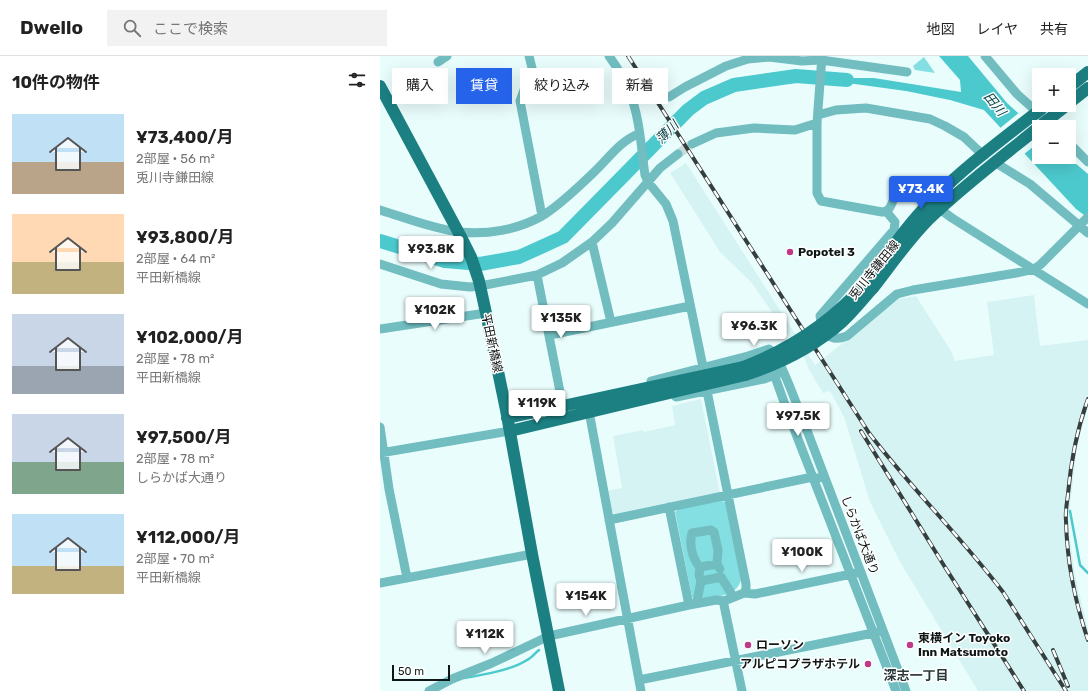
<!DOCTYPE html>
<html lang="ja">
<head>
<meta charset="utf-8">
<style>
  :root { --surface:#fff; --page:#f2f2f2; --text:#222; --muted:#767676; --line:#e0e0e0; --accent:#2563eb }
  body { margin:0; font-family:Rubik,"Noto Sans JP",sans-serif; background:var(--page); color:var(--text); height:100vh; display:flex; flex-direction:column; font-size:15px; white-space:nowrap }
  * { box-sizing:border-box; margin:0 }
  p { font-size:13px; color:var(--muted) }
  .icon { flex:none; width:22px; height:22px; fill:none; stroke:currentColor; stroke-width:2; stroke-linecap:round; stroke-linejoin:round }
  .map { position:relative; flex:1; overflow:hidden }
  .panel { display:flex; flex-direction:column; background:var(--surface); width:380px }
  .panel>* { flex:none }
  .top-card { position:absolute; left:12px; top:12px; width:380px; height:36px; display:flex; gap:8px }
  .controls { position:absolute; left:652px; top:12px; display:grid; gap:8px }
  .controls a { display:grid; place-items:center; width:44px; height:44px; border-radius:0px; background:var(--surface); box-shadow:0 4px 16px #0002; font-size:20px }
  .scale { position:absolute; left:12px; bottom:10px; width:58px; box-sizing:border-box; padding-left:4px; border:2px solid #0f1616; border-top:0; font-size:11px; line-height:14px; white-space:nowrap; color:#0f1616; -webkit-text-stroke:3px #fff; paint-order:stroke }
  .price { position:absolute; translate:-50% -34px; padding:0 9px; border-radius:4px; background:#fff; color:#222; font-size:13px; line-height:26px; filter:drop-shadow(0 1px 2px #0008) }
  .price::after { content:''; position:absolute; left:50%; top:24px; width:12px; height:9px; margin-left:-6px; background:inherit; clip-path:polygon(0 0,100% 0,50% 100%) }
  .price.on { background:var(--accent); color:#fff }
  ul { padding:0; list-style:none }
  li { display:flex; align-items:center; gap:12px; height:100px; padding:0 12px }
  li span { display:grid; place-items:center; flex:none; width:112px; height:80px; border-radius:0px; color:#555 }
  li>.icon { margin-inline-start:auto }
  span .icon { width:48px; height:48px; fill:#fffc; stroke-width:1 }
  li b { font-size:17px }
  h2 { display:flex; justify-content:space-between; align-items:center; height:48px; padding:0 12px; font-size:17px }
  .pill { padding:0 14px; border-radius:0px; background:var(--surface); box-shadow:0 4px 16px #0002; font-size:14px; line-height:36px }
  .pill.on { background:var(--accent); color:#fff }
  header { display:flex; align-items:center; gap:24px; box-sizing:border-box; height:56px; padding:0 20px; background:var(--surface); border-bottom:1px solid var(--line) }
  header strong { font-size:19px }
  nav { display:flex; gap:22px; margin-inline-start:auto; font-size:14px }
  .search { width:280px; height:36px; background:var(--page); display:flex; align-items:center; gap:10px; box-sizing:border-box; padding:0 14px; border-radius:0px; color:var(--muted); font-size:15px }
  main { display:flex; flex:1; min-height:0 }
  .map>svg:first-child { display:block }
</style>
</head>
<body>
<header>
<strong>Dwello</strong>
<div class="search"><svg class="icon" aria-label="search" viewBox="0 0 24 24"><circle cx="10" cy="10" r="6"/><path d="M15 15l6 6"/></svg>ここで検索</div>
<nav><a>地図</a><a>レイヤ</a><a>共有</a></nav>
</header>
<main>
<section class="panel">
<h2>10件の物件<svg class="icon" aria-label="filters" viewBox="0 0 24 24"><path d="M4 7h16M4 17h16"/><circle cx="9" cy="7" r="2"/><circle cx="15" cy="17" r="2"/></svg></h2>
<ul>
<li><span style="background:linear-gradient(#bfe0f5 60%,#b9a48a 0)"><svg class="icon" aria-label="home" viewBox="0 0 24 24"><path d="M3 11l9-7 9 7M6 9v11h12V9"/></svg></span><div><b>¥73,400/月</b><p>2部屋 · 56 m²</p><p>兎川寺鎌田線</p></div></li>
<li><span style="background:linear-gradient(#ffd9b3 60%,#c2b280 0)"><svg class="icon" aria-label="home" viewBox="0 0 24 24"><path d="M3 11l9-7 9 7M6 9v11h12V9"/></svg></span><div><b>¥93,800/月</b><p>2部屋 · 64 m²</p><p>平田新橋線</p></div></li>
<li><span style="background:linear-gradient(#c9d6e8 65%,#9aa5b1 0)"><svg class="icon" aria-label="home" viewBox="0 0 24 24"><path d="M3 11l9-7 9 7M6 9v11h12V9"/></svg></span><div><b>¥102,000/月</b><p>2部屋 · 78 m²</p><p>平田新橋線</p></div></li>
<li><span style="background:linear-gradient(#c9d6e8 60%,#7fa58c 0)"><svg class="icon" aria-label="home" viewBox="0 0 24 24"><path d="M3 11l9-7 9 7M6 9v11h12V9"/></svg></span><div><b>¥97,500/月</b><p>2部屋 · 78 m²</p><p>しらかば大通り</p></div></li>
<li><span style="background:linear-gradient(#bfe0f5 65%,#c2b280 0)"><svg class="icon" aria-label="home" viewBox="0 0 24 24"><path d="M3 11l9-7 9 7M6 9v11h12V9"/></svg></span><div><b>¥112,000/月</b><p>2部屋 · 70 m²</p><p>平田新橋線</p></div></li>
</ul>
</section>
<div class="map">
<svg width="708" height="635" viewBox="0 0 708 635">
  <rect width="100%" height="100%" fill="#eafdfd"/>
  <path fill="#d6f3f3" d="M 306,107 L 435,309 L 519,243 L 536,240 L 571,295 L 575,305 L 614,299 L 607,246 L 654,239 L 660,290 L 708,284 L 708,351 L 697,389 L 688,468 L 695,519 L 708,574 L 708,635 L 598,635 L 520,506 L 490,446 L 464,361 L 450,335 L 443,337 L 429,314 L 425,303 L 410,282 L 371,226 L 340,196 L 290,117 Z
    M 321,343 L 340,437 L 234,459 L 232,455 L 227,435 L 242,432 L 233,380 L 263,374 L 264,376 L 295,369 L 292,350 Z"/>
  <path fill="#84dfe2" d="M 544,1 L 555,17 L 535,14 L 533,10 Z
    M 341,444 L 346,447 L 361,523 C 358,542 331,541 316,544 L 312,541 L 295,456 L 299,453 Z"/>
  <path fill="#4cc9cd" d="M 559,0 L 588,0 L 627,47 L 659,76 L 659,101 L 688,101 L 708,118 L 708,162 L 696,153 L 604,54 L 570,44 L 526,35 L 431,22 L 494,22 L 581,36 L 580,24 Z"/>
  <path fill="#eafdfd" d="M 640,56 L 659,73 L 659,86 L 643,99 L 619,73 Z"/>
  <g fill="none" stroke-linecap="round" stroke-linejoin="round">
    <path stroke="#4cc9cd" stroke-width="2.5" d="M 690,455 L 700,509 L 708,517
      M 84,622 C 102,619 132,614 147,604 C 152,602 155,597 159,594"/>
    <path stroke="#4cc9cd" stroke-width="14" d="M 0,185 L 65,205 L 100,208 L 139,201 L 183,181 L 308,54 L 324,42 L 354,29 L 416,20 L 467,24"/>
    <path stroke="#c9dada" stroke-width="9" stroke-dasharray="9 4.5" stroke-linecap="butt" d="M 298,98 L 312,88"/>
    <path stroke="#71bdc0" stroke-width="9" d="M 149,0 L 152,12 L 140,45 L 162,160
      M 229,0 C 237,11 244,22 249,35 C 260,61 261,91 265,119 L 268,126 L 286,148 L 293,165 L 323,311
      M 442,0 L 437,67 L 437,137 L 441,145 L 502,156 C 512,155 511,146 516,139 C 518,135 523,132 526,130 L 538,132 L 550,146 L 572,162 L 708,248
      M 605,0 L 637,38 L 674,71
      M 58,6 L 67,0
      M 289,41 L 305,31 L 346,10 L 368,3 L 389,1 L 422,5 L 441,4 L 527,16
      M 438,59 L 456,54 L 486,52 L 550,63 L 565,70 L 584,81 L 603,99
      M 689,87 L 708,106
      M 312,88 L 336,77 L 374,72 L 415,74 L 437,67
      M 616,107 L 650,128 L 708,177
      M 0,154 C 26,162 53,173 79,176 C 107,179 137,174 162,160 C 180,149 195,134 211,119 C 226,106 240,84 259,78
      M 506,155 L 515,166 L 514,174 L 440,260 C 442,277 449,287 467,280 L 517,238 L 533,234 L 636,217 L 654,213 L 660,209 L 708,161
      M 212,186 L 231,266
      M 0,208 L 61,228 L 90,231 L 100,230 L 157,219 L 182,207 L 212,186 L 232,167 L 280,112 L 298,98
      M 157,219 L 184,356
      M 0,273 L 106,257
      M 170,279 L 310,250
      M 389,304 L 409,360 L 516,635
      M 271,325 L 368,300 L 389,293 C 399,298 414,343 420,356 L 526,635
      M 327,335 L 366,528 L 366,533 L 364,537 L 344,545 L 344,549 L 362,635
      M 296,341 L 384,323 L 400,317
      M 208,350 L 261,635
      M 0,371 L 9,433 L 27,522
      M 0,397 L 130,375
      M 289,451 L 309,549
      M 229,464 L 428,422 L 439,422
      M 320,511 C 312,503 309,488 312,477 L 331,474 L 334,476 L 338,494 L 337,508
      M 321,525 L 319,519 L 320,511 L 337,508 L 340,513
      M 0,527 L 152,498
      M 364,537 L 375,538 L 476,517
      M 317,545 L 321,525 L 341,521 L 351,537
      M 259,624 L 498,576
      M 49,635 L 72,623 L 112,607 L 169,580 L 309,549 L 336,544 L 344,545"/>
    <path stroke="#1c8083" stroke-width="12" d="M 0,30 L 81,181 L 91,201 L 99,225 L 106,257 L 126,354 L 152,498 L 179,635
      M 689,31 L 708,16
      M 689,47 L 708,32
      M 659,71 L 687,49
      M 486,227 C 507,199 526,170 551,145 C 586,109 627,80 666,49
      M 493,232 C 511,209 528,184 549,163 C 583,130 622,101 659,71
      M 127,362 L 363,311
      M 130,375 L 365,319"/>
    <g stroke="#363f3f" stroke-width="4">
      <path id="rail" d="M 248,0 L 489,377 C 531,432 581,481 623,536 L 686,635
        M 708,343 C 697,373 691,405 688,438 C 687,447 685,456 686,465 C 687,506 695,546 708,584
        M 481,375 L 563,508 L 644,635
        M 673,594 L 688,630"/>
    </g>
    <use href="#rail" stroke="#fff" stroke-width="2.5" stroke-dasharray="8" stroke-linecap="butt"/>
    <path stroke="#1c8083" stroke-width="12" d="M 363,311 C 411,293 452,265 486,227
      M 365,319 C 399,308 435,290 462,266 C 473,256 483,243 493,232"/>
  </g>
  <g fill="#bb3b86" stroke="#fff" stroke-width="1.5">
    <circle cx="410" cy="196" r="4"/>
    <circle cx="368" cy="589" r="4"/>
    <circle cx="530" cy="589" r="4"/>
    <circle cx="488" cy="608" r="4"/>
  </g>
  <g text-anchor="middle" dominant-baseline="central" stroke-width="3" stroke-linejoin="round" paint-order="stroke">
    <g font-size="12" font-weight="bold" fill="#0f1616" stroke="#fff" text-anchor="start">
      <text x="418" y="196">Popotel 3</text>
      <text x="538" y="582">東横イン Toyoko<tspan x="538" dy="14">Inn Matsumoto</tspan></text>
      <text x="376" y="589">ローソン</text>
      <text x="480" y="608" text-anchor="end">アルピコプラザホテル</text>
    </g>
    <g font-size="12" fill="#0f1616" stroke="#fff">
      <text transform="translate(494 214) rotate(-51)">兎川寺鎌田線</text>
      <text transform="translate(112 287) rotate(78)">平田新橋線</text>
      <text transform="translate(480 479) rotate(69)">しらかば大通り</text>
    </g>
    <g font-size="13" font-style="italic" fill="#0b4547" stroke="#fff">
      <text transform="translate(615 48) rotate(51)">田川</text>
      <text transform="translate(287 76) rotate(-45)">薄川</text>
    </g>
    <g font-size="13" font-weight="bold" fill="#293838" stroke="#fff">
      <text x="536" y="619">深志一丁目</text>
    </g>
  </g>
</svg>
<div class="controls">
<a>+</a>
<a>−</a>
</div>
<div class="scale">50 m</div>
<b class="price on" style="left:541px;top:154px">¥73.4K</b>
<b class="price" style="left:51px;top:214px">¥93.8K</b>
<b class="price" style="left:55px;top:275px">¥102K</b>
<b class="price" style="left:181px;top:283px">¥135K</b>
<b class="price" style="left:374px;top:291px">¥96.3K</b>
<b class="price" style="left:157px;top:368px">¥119K</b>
<b class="price" style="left:418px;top:381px">¥97.5K</b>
<b class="price" style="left:422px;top:517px">¥100K</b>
<b class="price" style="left:206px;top:561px">¥154K</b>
<b class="price" style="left:105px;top:599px">¥112K</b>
<div class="top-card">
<a class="pill">購入</a>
<a class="pill on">賃貸</a>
<a class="pill">絞り込み</a>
<a class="pill">新着</a>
</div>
</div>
</main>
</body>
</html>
